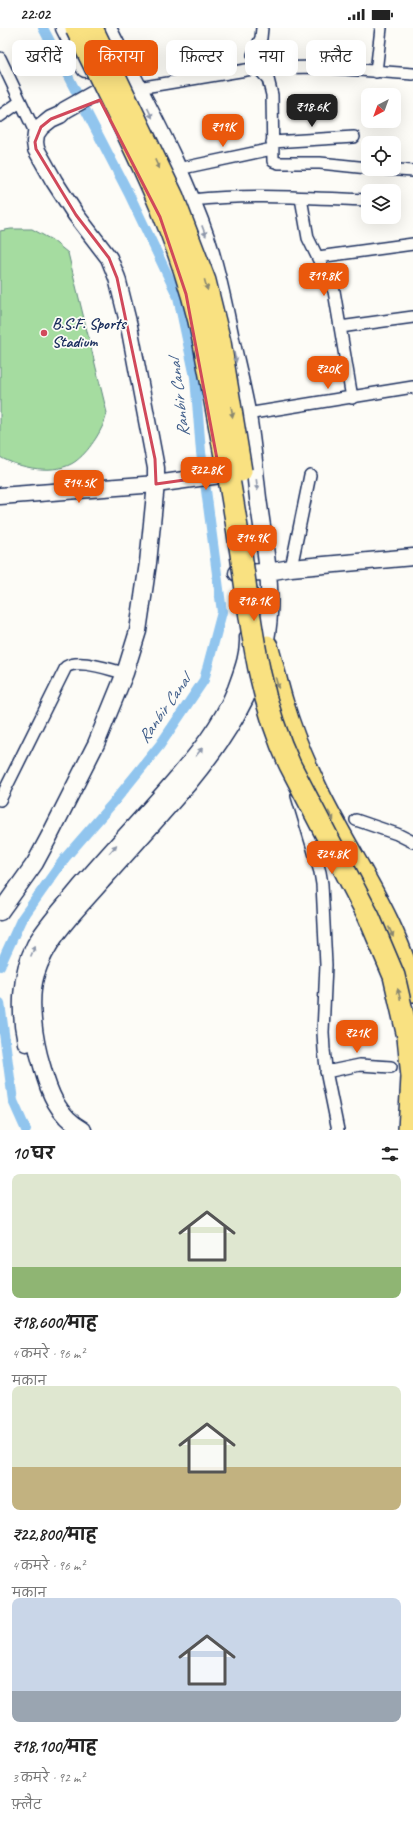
<!DOCTYPE html>
<html lang="hi">
<head>
<meta charset="utf-8">
<style>
  :root { --surface:#fff; --page:#f2f2f2; --text:#222; --muted:#767676; --accent:#ea580c }
  body { margin:0; font-family:Caveat,"Playpen Sans Deva",sans-serif; background:var(--page); color:var(--text); height:100vh; display:flex; flex-direction:column; font-size:15px; white-space:nowrap }
  * { box-sizing:border-box; margin:0 }
  p { font-size:13px; color:var(--muted) }
  .icon { flex:none; width:22px; height:22px; fill:none; stroke:currentColor; stroke-width:2; stroke-linecap:round; stroke-linejoin:round }
  .map { position:relative; height:1102px; overflow:hidden }
  .side { display:flex; flex-direction:column; background:var(--surface); flex:1 }
  .side>* { flex:none }
  .banner { position:absolute; left:12px; top:12px; width:389px; height:36px; display:flex; gap:8px }
  .needle { width:26px; rotate:221deg }
  .buttons { position:absolute; left:361px; top:60px; display:grid; gap:8px }
  .buttons a { display:grid; place-items:center; width:40px; height:40px; border-radius:8px; background:var(--surface); box-shadow:0 4px 16px #0002; font-size:20px }
  .price { position:absolute; translate:-50% -34px; padding:0 9px; border-radius:8px; background:var(--accent); color:#fff; font-size:13px; line-height:26px; filter:drop-shadow(0 1px 2px #0008) }
  .price::after { content:''; position:absolute; left:50%; top:24px; width:12px; height:9px; margin-left:-6px; background:inherit; clip-path:polygon(0 0,100% 0,50% 100%) }
  .price.selected { background:#222; color:#fff }
  ul { padding:0; list-style:none }
  li { display:grid; align-content:center; gap:8px; height:212px; padding:0 12px }
  li span { display:grid; place-items:center; height:124px; border-radius:8px; color:#555 }
  li>.icon { margin-inline-start:auto }
  span .icon { width:72px; height:72px; fill:#fffc; stroke-width:1 }
  li b { font-size:17px }
  h2 { display:flex; justify-content:space-between; align-items:center; height:48px; padding:0 12px; font-size:17px }
  .tag { padding:0 14px; border-radius:8px; background:var(--surface); box-shadow:0 4px 16px #0002; font-size:14px; line-height:36px }
  .tag.selected { background:var(--accent); color:#fff }
  .status { display:flex; justify-content:space-between; align-items:center; height:28px; padding:0 20px; background:var(--surface); direction:ltr }
  .status svg { height:11px; fill:currentColor }
  .map>svg:first-child { display:block }
</style>
</head>
<body>
<div class="status"><b>22:02</b><svg viewBox="0 0 49 12"><path d="M0 12V9h3v3zM5 12V6h3v6zM10 12V3h3v9zM15 12V0h3v12zM26 1h20v11H26zM47 4h2v5h-2z"/></svg></div>
<div class="map">
<svg width="413" height="1102" viewBox="0 0 413 1102">
  <rect width="100%" height="100%" fill="#fdfcf7"/>
  <filter id="ink" filterUnits="userSpaceOnUse"><feTurbulence type="fractalNoise" baseFrequency=".025" numOctaves="2"/><feDisplacementMap in="SourceGraphic" scale="8" xChannelSelector="R" yChannelSelector="G"/><feConvolveMatrix kernelMatrix="1 2 1 2 8 2 1 2 1" color-interpolation-filters="sRGB"/></filter>
  <g filter="url(#ink)">
    <path fill="#a5dca0" stroke="#60867f" d="M 11,201 L 32,201 L 52,212 L 68,225 L 107,385 C 105,394 101,402 96,410 C 90,419 85,426 76,433 C 56,448 19,440 0,429 L 0,203 Z"/>
    <g fill="none" stroke-linecap="round" stroke-linejoin="round">
      <path stroke="#91c5ee" stroke-width="10" d="M 0,938 L 21,892 L 65,830 L 113,775 L 160,717 L 204,652 L 222,584 L 201,424 L 195,349 L 178,269 L 130,168 L 43,0
        M 0,975 L 13,1073 L 26,1102"/>
      <g stroke="#1b2f5e" stroke-width="14">
        <path id="street" d="M 262,0 L 261,10 L 253,27 L 258,40 L 268,51 L 272,67 L 273,133 L 279,135 L 320,135 L 368,140
          M 0,30 L 36,106
          M 376,44 L 381,0
          M 138,60 L 258,40 L 319,39 L 413,46
          M 0,88 L 20,74
          M 272,114 L 354,109
          M 178,141 L 272,121
          M 384,141 L 413,143
          M 301,170 L 308,210 L 334,263 L 352,370
          M 192,172 C 250,165 309,170 368,172
          M 318,229 L 413,216
          M 340,299 L 413,289
          M 247,386 L 413,359
          M 291,540 L 310,447
          M 297,768 L 320,844 L 322,856 L 326,937 L 323,1004 L 324,1022 L 327,1048 L 338,1102
          M 0,772 L 66,639 C 80,630 109,642 125,645
          M 356,792 L 397,806 L 413,814
          M 326,1044 L 360,1037 L 391,1039"/>
      </g>
      <g stroke="#1b2f5e" stroke-width="19">
        <path id="secondary" d="M 64,0 L 85,41
          M 0,468 L 156,456 L 220,447
          M 237,545 L 268,544 L 291,540 L 413,529
          M 0,884 L 35,835 L 49,809 L 96,716 L 125,645 L 138,603 L 148,535 L 156,456 L 156,440 L 129,298 L 117,250 L 109,230 L 76,187 L 54,153 L 36,121 L 35,114 L 36,106 L 41,99 L 51,91 L 60,87 L 65,82 L 97,64
          M 26,1015 C 19,984 20,946 35,917 C 46,898 62,881 76,864 C 106,828 139,794 170,758 C 196,728 221,699 236,661 C 242,644 249,627 248,609
          M 83,1102 C 58,1088 49,1065 42,1038 C 34,1012 28,972 36,946 C 47,909 78,881 102,853 C 131,821 160,788 188,756 C 224,712 254,667 266,611 C 275,565 264,516 258,470 C 255,445 253,419 249,394 C 244,366 237,338 231,311 C 224,278 218,245 207,212 C 182,139 143,70 108,0"/>
      </g>
      <g stroke="#1b2f5e" stroke-width="24">
        <path id="highway" d="M 267,618 C 273,637 277,657 283,676 C 292,707 305,737 319,766 C 351,831 396,892 413,963"/>
      </g>
      <use href="#street" stroke="#fdfcf7" stroke-width="11"/>
      <use href="#secondary" stroke="#fdfcf7" stroke-width="16"/>
      <use href="#highway" stroke="#f9e181" stroke-width="21"/>
      <g stroke="#1b2f5e" stroke-width="24" stroke-linecap="butt">
        <path id="highway-bridge" d="M 76,0 C 125,102 182,204 204,316 C 217,383 230,451 240,519 C 251,594 257,667 290,737 L 369,889 L 394,948 L 408,1009 L 412,1049 L 409,1102
          M 92,0 L 173,169 L 205,253 L 220,314 L 241,443"/>
      </g>
      <use href="#highway-bridge" stroke="#f9e181" stroke-width="21"/>
    </g>
    <defs><path id="oneway-solid" d="M-6-.8H1V-3.2L6.5 0L1 3.2V.8H-6Z"/></defs>
    <g fill="#8c96aa">
      <use href="#oneway-solid" transform="translate(150 85) rotate(64)"/>
      <use href="#oneway-solid" transform="translate(204 203) rotate(69)"/>
      <use href="#oneway-solid" transform="translate(235 329) rotate(78)"/>
      <use href="#oneway-solid" transform="translate(257 457) rotate(83)"/>
      <use href="#oneway-solid" transform="translate(199 724) rotate(-51)"/>
      <use href="#oneway-solid" transform="translate(113 821) rotate(-49)"/>
      <use href="#oneway-solid" transform="translate(33 923) rotate(-67)"/>
    </g>
    <g fill="#8a8870">
      <use href="#oneway-solid" transform="translate(157 136) rotate(65)"/>
      <use href="#oneway-solid" transform="translate(206 257) rotate(74)"/>
      <use href="#oneway-solid" transform="translate(232 384) rotate(81)"/>
      <use href="#oneway-solid" transform="translate(277 655) rotate(75)"/>
      <use href="#oneway-solid" transform="translate(331 788) rotate(61)"/>
      <use href="#oneway-solid" transform="translate(391 904) rotate(66)"/>
      <use href="#oneway-solid" transform="translate(399 966) rotate(-104)"/>
    </g>
  </g>
  <path fill="none" stroke="#d1495b" stroke-width="3" stroke-linejoin="round" d="M 100,72 L 160,189 L 186,266 L 220,447 L 156,456 L 155,431 L 117,250 L 109,230 L 76,187 L 36,121 L 35,114 L 41,99 L 51,91 Z"/>
  <circle fill="#d1495b" stroke="#fdfcf7" stroke-width="1.5" cx="44" cy="305" r="4"/>
  <g text-anchor="middle" dominant-baseline="central" stroke-width="3.5" stroke-linejoin="round" paint-order="stroke">
    <g font-size="16" font-weight="bold" fill="#1b2f5e" stroke="#fdfcf7" text-anchor="start">
      <text x="52" y="296">B.S.F. Sports<tspan x="52" dy="18">Stadium</tspan></text>
    </g>
    <g font-size="17" font-style="italic" fill="#3e5c89" stroke="#fdfcf7">
      <text transform="translate(179 370) rotate(-97)">Ranbir Canal</text>
      <text transform="translate(164 681) rotate(-55)">Ranbir Canal</text>
    </g>
  </g>
</svg>
<div class="buttons">
<a><svg class="needle" viewBox="-14 -14 28 28"><path d="M0-13l5 13h-10z" fill="#e53935"/><path d="M0 13l5-13h-10z" fill="#767676"/></svg></a>
<a><svg class="icon" aria-label="locate" viewBox="0 0 24 24"><circle cx="12" cy="12" r="6"/><path d="M12 2v4M12 18v4M2 12h4M18 12h4"/></svg></a>
<a><svg class="icon" aria-label="layers" viewBox="0 0 24 24"><path d="M12 4l9 5-9 5-9-5zM3 14l9 5 9-5"/></svg></a>
</div>
<b class="price selected" style="left:312px;top:100px">₹18.6K</b>
<b class="price" style="left:223px;top:120px">₹19K</b>
<b class="price" style="left:324px;top:269px">₹19.8K</b>
<b class="price" style="left:328px;top:362px">₹20K</b>
<b class="price" style="left:206px;top:463px">₹22.8K</b>
<b class="price" style="left:79px;top:476px">₹14.5K</b>
<b class="price" style="left:252px;top:531px">₹14.9K</b>
<b class="price" style="left:254px;top:594px">₹18.1K</b>
<b class="price" style="left:332px;top:847px">₹24.8K</b>
<b class="price" style="left:357px;top:1026px">₹21K</b>
<div class="banner">
<a class="tag">खरीदें</a>
<a class="tag selected">किराया</a>
<a class="tag">फ़िल्टर</a>
<a class="tag">नया</a>
<a class="tag">फ़्लैट</a>
</div>
</div>
<section class="side">
<h2>10 घर<svg class="icon" aria-label="filters" viewBox="0 0 24 24"><path d="M4 7h16M4 17h16"/><circle cx="9" cy="7" r="2"/><circle cx="15" cy="17" r="2"/></svg></h2>
<ul>
<li><span style="background:linear-gradient(#dfe7d0 75%,#8fb573 0)"><svg class="icon" aria-label="home" viewBox="0 0 24 24"><path d="M3 11l9-7 9 7M6 9v11h12V9"/></svg></span><div><b>₹18,600/माह</b><p>4 कमरे · 96 m²</p><p>मकान</p></div></li>
<li><span style="background:linear-gradient(#dfe7d0 65%,#c2b280 0)"><svg class="icon" aria-label="home" viewBox="0 0 24 24"><path d="M3 11l9-7 9 7M6 9v11h12V9"/></svg></span><div><b>₹22,800/माह</b><p>4 कमरे · 96 m²</p><p>मकान</p></div></li>
<li><span style="background:linear-gradient(#c9d6e8 75%,#9aa5b1 0)"><svg class="icon" aria-label="home" viewBox="0 0 24 24"><path d="M3 11l9-7 9 7M6 9v11h12V9"/></svg></span><div><b>₹18,100/माह</b><p>3 कमरे · 92 m²</p><p>फ़्लैट</p></div></li>
</ul>
</section>
</body>
</html>
